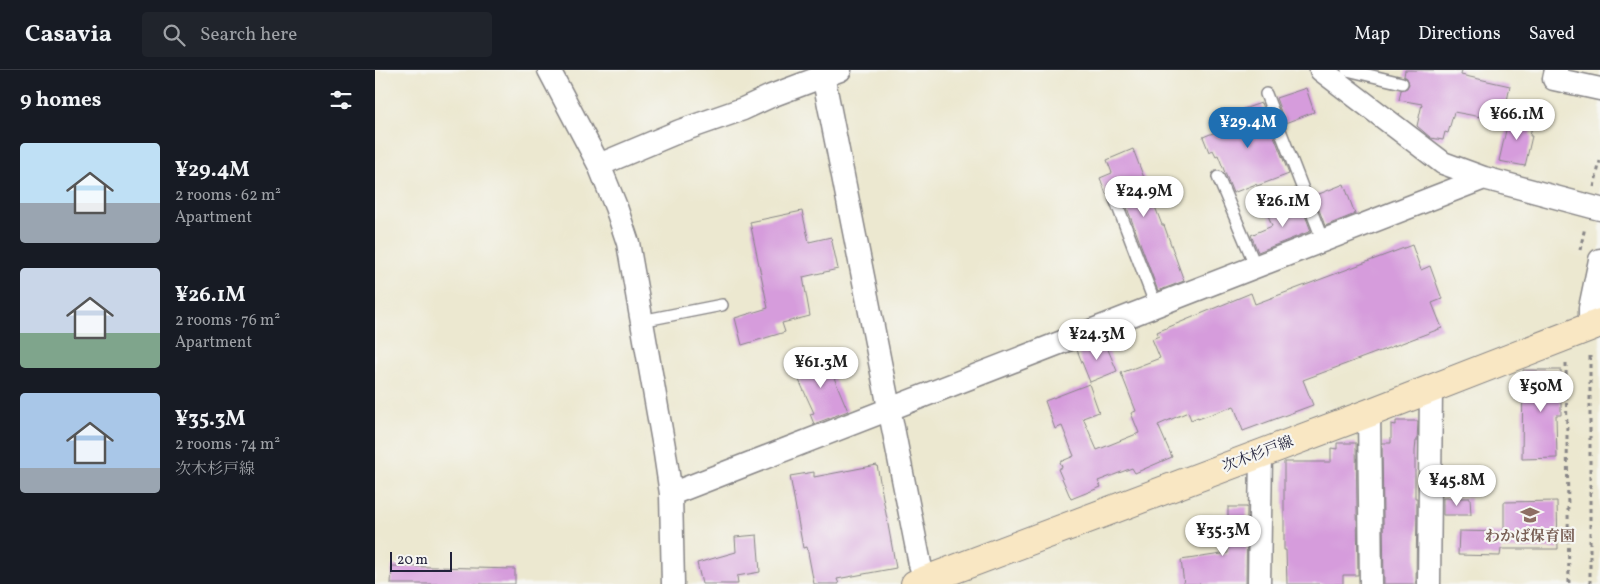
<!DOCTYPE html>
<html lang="en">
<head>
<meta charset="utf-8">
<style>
  :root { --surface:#171b24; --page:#20242c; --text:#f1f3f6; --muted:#9ea1a6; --line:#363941; --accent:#1f6fb2 }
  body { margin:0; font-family:Vollkorn,"Noto Serif JP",serif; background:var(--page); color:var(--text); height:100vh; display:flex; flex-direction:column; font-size:19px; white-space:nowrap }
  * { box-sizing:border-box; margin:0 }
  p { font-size:16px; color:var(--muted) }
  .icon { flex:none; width:28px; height:28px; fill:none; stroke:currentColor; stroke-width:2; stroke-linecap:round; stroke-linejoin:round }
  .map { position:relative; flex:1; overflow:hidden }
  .sheet { display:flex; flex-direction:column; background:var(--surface); width:375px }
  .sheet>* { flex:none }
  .scale { position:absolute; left:15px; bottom:12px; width:62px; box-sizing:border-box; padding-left:5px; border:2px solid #22223b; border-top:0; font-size:14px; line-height:18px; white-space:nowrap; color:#22223b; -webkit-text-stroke:4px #f6f6f2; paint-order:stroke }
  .price { position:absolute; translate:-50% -42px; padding:0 11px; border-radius:18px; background:#fff; color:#222; font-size:16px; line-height:32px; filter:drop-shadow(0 1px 2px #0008) }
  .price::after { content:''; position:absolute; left:50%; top:30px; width:15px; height:11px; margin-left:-8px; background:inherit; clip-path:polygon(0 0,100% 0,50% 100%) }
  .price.on { background:var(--accent); color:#fff }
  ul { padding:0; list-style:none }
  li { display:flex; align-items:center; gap:15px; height:125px; padding:0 20px }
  li span { display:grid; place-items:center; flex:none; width:140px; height:100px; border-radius:5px; color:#555 }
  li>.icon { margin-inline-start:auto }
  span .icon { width:60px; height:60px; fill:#fffc; stroke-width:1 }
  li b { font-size:21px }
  h2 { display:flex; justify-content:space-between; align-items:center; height:60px; padding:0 20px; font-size:21px }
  header { display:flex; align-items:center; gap:30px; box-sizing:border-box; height:70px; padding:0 25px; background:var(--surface); border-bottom:1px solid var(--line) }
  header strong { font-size:24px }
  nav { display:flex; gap:28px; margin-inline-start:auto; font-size:18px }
  .search { width:350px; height:45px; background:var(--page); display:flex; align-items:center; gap:12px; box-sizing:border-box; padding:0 18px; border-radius:5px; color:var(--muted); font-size:19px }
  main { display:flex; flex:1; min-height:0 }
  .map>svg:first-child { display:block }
</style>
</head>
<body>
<header>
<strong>Casavia</strong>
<div class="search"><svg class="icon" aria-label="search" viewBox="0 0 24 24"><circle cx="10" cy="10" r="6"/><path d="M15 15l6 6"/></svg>Search here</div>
<nav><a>Map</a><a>Directions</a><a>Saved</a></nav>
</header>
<main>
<section class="sheet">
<h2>9 homes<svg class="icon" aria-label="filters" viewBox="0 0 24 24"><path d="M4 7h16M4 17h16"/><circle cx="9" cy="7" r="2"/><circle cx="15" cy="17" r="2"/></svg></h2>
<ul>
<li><span style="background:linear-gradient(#bfe0f5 60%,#9aa5b1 0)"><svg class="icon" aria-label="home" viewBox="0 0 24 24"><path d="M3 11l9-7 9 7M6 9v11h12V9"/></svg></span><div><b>¥29.4M</b><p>2 rooms · 62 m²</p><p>Apartment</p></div></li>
<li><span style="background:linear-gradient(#c9d6e8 65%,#7fa58c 0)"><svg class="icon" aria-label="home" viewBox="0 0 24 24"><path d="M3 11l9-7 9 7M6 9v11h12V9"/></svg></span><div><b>¥26.1M</b><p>2 rooms · 76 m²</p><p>Apartment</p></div></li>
<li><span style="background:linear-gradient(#a9c7e8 75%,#9aa5b1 0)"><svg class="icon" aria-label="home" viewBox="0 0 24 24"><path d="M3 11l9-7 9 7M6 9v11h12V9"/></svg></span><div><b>¥35.3M</b><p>2 rooms · 74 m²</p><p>次木杉戸線</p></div></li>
</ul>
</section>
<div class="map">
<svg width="1225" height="514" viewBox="0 0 1225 514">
  <rect width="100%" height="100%" fill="#f6f6f2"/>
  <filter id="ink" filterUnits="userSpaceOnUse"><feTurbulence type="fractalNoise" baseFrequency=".02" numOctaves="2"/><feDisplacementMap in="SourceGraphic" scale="10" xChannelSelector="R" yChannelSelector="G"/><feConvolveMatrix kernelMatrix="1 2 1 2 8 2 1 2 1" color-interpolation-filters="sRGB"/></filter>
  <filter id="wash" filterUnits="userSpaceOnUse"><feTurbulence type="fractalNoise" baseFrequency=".0096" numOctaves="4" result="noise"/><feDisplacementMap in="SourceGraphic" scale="20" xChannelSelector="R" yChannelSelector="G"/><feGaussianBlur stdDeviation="1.12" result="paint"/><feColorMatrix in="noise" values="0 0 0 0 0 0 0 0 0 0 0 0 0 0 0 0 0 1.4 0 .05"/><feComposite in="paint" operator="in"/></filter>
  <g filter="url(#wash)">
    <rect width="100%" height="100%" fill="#ece8d0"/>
    <g id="blocks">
      <path fill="#d69cdc" d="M 1030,0 L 1087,0 L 1086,5 L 1135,16 L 1128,51 L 1079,42 L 1073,63 L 1070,62 L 1068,70 L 1056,68 L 1042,56 L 1047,34 L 1024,30 L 1026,20 L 1032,18 L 1034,14 L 1032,8 L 1029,6 Z
        M 931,18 L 939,42 L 910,53 L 901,28 Z
        M 886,33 L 914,104 L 882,116 L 881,114 L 858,123 L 843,85 L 841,86 L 838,80 L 834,82 L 828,67 L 843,61 L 841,55 L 859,48 L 857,43 Z
        M 1134,47 L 1158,50 L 1155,66 L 1157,66 L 1150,96 L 1124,91 Z
        M 758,79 L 787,155 L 789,155 L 809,211 L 783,221 L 745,119 L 731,124 L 725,108 L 737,103 L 732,90 Z
        M 969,114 L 980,144 L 950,156 L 939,126 Z
        M 925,132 L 936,161 L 883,182 L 876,165 L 897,156 L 893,145 Z
        M 427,141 L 434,172 L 456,167 L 463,199 L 428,207 L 435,246 L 407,253 L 410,262 L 367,275 L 360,248 L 393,238 L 375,152 Z
        M 1037,175 L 1046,200 L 1055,196 L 1067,229 L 1057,233 L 1067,258 L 928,310 L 938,335 L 868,361 L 859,336 L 823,349 L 823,347 L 816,350 L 813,342 L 783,355 L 797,387 L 760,403 L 757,398 L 723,411 L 726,417 L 696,429 L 683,399 L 687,397 L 685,392 L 699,386 L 687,356 L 680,359 L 670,331 L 714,314 L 724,342 L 708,348 L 722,380 L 764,363 L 756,343 L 761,341 L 746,303 L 785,288 L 777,269 L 784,266 L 782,262 L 876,223 L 880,234 Z
        M 729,270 L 742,301 L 715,312 L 702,280 Z
        M 449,284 L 473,341 L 439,354 L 435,344 L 439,343 L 418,297 Z
        M 1148,300 L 1186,300 L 1186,345 L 1181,345 L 1182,388 L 1147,389 Z
        M 1021,351 L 1043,351 L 1042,371 L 1041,371 L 1040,381 L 1040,428 L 1042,428 L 1041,514 L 1009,514 L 1007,373 L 1016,373 L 1016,354 L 1021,355 Z
        M 962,373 L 981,373 L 983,505 L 968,505 L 968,514 L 912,514 L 911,480 L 909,480 L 909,392 L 956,392 L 956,378 L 962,379 Z
        M 502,395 L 521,498 L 462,509 L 464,514 L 439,514 L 432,477 L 428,478 L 415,406 L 439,402 L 439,407 Z
        M 1068,428 L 1095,428 L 1096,445 L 1068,445 Z
        M 1182,431 L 1183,479 L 1126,479 L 1125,486 L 1083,485 L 1084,461 L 1129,462 L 1129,432 Z
        M 853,437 L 872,437 L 871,514 L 809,514 L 806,490 L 853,483 Z
        M 382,465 L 385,502 L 362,506 L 363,514 L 327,514 L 322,493 L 361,482 L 360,467 Z
        M 17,496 L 140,499 L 140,514 L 16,514 Z"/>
    </g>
  </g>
  <g filter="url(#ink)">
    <use href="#blocks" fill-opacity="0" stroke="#878586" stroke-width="1"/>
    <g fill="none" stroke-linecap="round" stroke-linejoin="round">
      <g stroke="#878586" stroke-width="14">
        <path id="service" d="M 972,0 L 1027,13
          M 891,24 L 948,171
          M 843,107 L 881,197
          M 740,129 L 781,236
          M 266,251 L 347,235"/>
      </g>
      <g stroke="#878586" stroke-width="25">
        <path id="minor" d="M 174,0 L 224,95 L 241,137 L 253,173 L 289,377 L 296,424 L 298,514
          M 447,0 L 545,494 L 552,514
          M 946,0 L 1068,93 L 1109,108 L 1225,139
          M 1181,0 L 1179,9 L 1225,19
          M 224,95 L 305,61 L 368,39 L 396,26 L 465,0
          M 1215,256 L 1215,238 L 1225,190
          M 994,343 L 996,514
          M 296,424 L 1109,108
          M 884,514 L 886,384
          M 1054,514 L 1056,319"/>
      </g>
      <g stroke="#878586" stroke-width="30">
        <path id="secondary" d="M 540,514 L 994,343 L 1225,253"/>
      </g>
      <path stroke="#878586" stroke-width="3" stroke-dasharray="4 4" stroke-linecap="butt" d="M 1219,117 L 1225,91
        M 1205,180 L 1210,157
        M 1191,293 L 1194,514
        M 1215,514 L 1215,282"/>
      <use href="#service" stroke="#fff" stroke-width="11"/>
      <use href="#minor" stroke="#fff" stroke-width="22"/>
      <use href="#secondary" stroke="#f9e7c3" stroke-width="28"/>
    </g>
  </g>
  <defs>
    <g id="school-bare" transform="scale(1.5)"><path d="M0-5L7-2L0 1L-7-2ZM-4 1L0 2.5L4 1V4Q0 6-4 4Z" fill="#8d6e63" stroke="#f6f6f2" stroke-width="2.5" paint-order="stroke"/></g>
  </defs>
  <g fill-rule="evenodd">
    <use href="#school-bare" x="1155" y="445"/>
  </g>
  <g text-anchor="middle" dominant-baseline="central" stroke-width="4.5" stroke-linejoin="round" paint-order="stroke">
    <g font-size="15" fill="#22223b" stroke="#f6f6f2">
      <text transform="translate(883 385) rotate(-21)">次木杉戸線</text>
    </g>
    <g font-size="15" font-weight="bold" fill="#785e54" stroke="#f6f6f2">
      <text x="1155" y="467">わかば保育園</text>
    </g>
  </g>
</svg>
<div class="scale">20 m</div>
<b class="price" style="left:1142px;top:71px">¥66.1M</b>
<b class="price on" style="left:873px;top:79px">¥29.4M</b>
<b class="price" style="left:769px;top:148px">¥24.9M</b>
<b class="price" style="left:908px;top:158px">¥26.1M</b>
<b class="price" style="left:722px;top:291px">¥24.3M</b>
<b class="price" style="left:446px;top:319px">¥61.3M</b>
<b class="price" style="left:1166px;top:343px">¥50M</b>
<b class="price" style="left:1082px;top:437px">¥45.8M</b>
<b class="price" style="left:848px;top:487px">¥35.3M</b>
</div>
</main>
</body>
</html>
